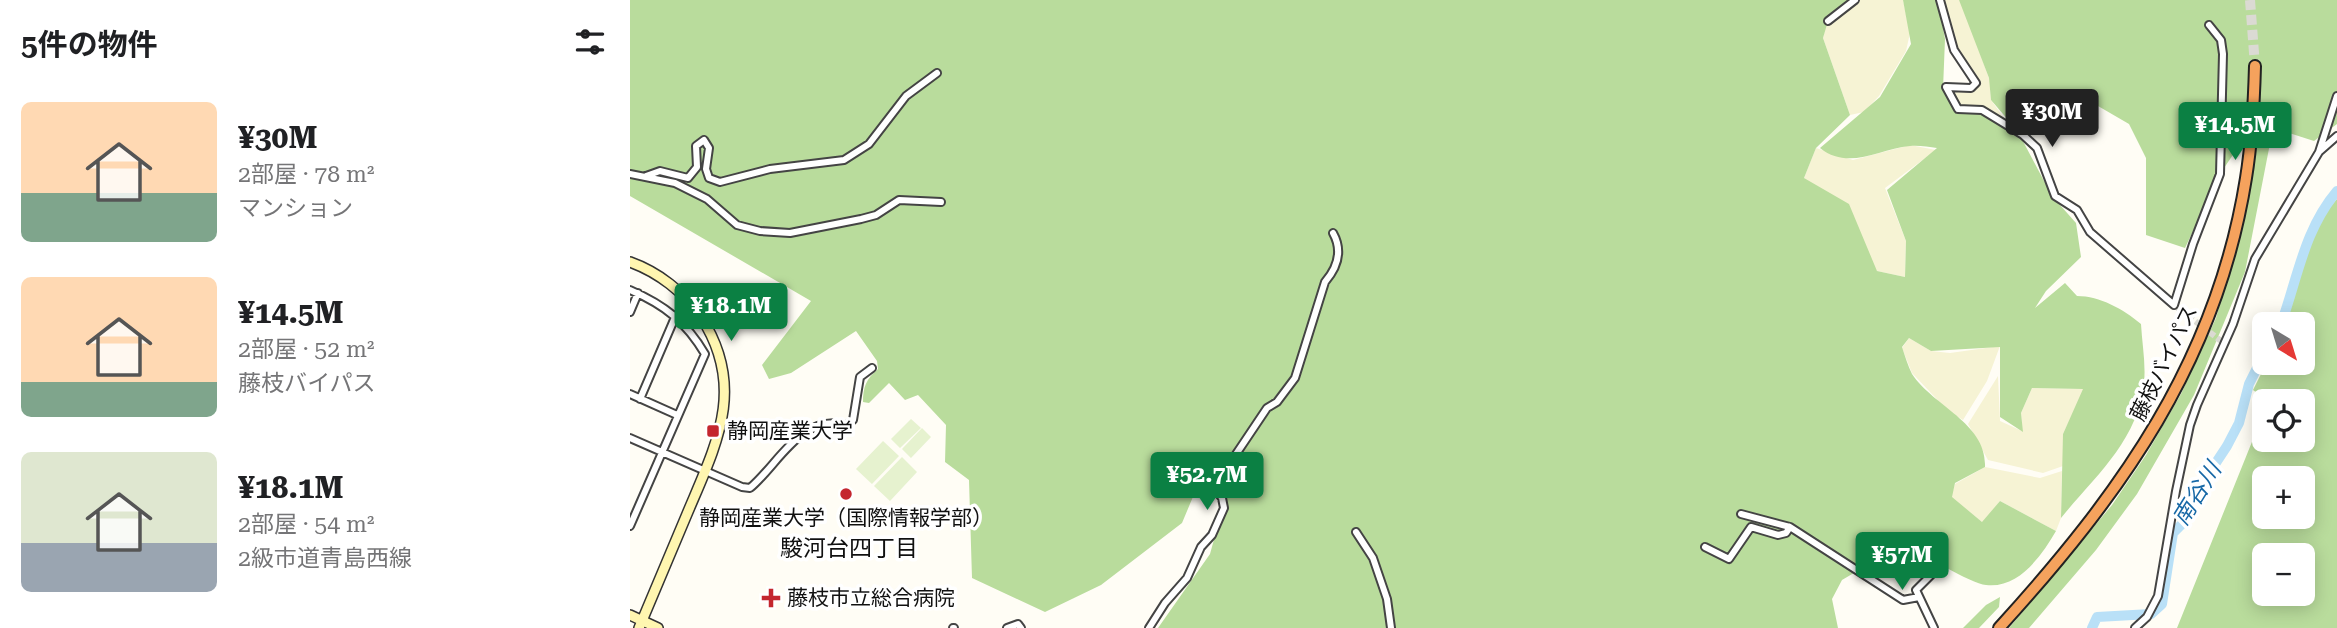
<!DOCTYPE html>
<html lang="ja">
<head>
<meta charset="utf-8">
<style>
  :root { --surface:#fff; --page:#f6f6f6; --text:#202124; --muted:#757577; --accent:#0b8043 }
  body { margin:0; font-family:"Roboto Serif","Noto Sans JP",serif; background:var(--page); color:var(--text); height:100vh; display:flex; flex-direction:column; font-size:26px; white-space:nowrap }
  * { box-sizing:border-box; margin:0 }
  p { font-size:23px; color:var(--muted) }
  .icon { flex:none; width:38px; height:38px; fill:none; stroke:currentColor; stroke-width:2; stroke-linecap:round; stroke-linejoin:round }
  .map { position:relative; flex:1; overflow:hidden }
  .side { display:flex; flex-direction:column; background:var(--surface); width:630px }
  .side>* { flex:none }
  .needle { width:46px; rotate:142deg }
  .tools { position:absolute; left:1622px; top:312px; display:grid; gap:14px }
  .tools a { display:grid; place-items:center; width:63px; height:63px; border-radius:10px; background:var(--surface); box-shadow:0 4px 18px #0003; font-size:35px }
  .price { position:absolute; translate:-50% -60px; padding:0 16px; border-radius:7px; background:var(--accent); color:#fff; font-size:23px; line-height:46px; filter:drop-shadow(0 2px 4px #0008) }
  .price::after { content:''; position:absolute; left:50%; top:42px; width:21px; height:16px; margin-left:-10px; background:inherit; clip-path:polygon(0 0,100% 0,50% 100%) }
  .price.current { background:#222; color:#fff }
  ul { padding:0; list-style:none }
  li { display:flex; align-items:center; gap:21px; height:175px; padding:0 21px }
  li span { display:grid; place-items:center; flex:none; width:196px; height:140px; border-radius:10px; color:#555 }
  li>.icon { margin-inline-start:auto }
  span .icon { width:84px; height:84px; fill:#fffc; stroke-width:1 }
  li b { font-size:30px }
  h2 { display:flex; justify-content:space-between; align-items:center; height:84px; padding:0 21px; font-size:30px }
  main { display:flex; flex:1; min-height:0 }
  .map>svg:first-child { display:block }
</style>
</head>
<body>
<main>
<section class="side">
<h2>5件の物件<svg class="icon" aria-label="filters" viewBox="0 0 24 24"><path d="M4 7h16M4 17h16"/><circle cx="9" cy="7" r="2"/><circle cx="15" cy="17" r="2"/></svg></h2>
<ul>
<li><span style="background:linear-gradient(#ffd9b3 65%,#7fa58c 0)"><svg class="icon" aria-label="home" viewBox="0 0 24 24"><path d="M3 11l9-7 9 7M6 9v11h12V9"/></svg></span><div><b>¥30M</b><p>2部屋 · 78 m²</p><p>マンション</p></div></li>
<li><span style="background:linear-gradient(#ffd9b3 75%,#7fa58c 0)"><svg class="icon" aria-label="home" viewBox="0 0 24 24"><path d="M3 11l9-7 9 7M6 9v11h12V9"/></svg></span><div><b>¥14.5M</b><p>2部屋 · 52 m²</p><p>藤枝バイパス</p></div></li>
<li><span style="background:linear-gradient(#dfe7d0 65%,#9aa5b1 0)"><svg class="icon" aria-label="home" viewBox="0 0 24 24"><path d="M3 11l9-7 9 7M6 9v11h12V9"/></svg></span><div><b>¥18.1M</b><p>2部屋 · 54 m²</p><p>2級市道青島西線</p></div></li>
</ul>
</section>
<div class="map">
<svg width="1707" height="628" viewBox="0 0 1707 628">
  <rect width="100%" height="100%" fill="#fffdf5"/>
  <path fill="#f6f3d4" d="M 1230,0 L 1273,0 L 1280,33 L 1276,51 L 1249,96 L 1234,112 L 1220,115 L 1193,38 L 1196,25 Z
    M 1312,0 L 1329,0 L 1333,6 L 1360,81 L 1361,100 L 1378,124 L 1330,109 L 1315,90 L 1346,85 L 1326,53 Z
    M 1280,145 L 1306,150 L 1255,188 L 1276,241 L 1275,277 L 1247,271 L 1174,178 L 1186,148 L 1223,160 Z
    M 1279,338 L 1301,351 L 1320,353 L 1370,346 L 1357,381 L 1333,420 L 1318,411 L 1282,373 L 1272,348 Z
    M 1368,376 L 1370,421 L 1392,431 L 1391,413 L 1402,388 L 1454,389 L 1433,434 L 1433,466 L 1413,473 L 1358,460 L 1338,424 Z
    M 1355,467 L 1410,478 L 1432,471 L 1431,518 L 1426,531 L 1370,501 L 1353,523 L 1321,497 L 1325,484 Z"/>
  <path fill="#b9dc9c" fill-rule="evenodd" d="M 0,0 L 1228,0 L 1198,21 L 1193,38 L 1220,115 L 1186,148 L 1174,178 L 1219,204 L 1247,271 L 1275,277 L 1276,241 L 1257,190 L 1307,148 C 1299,147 1288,145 1280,146 C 1248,149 1219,171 1190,148 L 1250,97 L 1281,44 L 1273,0 L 1308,0 L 1315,39 L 1313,89 L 1328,112 L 1348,107 L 1385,128 L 1361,100 L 1359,78 L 1329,0 L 1707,0 L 1707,124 L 1684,141 L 1643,128 L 1615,272 L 1564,395 L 1507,494 L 1466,550 L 1399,628 L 1379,628 L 1482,505 L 1516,455 L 1551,394 L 1586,318 L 1616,209 L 1625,122 L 1590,174 L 1555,248 L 1516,235 L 1516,158 L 1499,124 L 1468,106 L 1387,130 L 1422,196 L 1446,223 L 1451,257 L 1416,291 L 1405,308 L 1435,283 L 1447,296 C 1470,296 1493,309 1511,324 C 1512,343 1516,364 1514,383 C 1508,441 1465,476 1431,518 L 1433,434 L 1453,389 L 1402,388 L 1391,413 L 1393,432 L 1370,417 L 1370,347 L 1301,351 L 1279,338 L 1272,347 C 1275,356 1278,366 1282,374 C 1304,407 1357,423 1355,467 L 1325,483 L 1322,497 L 1352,522 L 1370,501 L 1426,531 C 1412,555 1389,589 1356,585 C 1341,584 1290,552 1273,544 L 1212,580 L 1202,599 L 1208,628 L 528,628 L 580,554 L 591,514 L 583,479 L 570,480 L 552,523 L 471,585 L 415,612 L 342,578 L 339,480 L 315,462 L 316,425 L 288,395 L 275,400 L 259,383 L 239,403 L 233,402 C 233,387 236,379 248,369 L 247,361 L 226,331 L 161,373 L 139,379 L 132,365 L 181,301 L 0,196 Z
    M 1707,199 L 1707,628 L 1547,628 L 1634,412 L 1634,439 L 1673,439 L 1673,401 L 1638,401 L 1623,390 L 1637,362 L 1673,362 L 1673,324 L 1655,324 C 1667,283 1676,230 1707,199 ZM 1634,478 L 1673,478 L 1673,516 L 1634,516 ZM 1634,555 L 1673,555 L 1673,593 L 1634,593 Z
    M 1370,597 L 1369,607 L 1349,628 L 1333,628 L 1356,605 Z"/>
  <path fill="#e6f2cf" d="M 281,419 L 291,428 L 270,448 L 261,439 Z
    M 292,428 L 301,437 L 281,458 L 272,449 Z
    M 253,441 L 269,456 L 242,484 L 226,469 Z
    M 272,457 L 287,472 L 260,501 L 244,486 Z"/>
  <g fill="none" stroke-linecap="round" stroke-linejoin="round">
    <path stroke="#b9e0f7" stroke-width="10" d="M 1651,324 C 1668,277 1674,230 1707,191
      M 1462,628 L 1467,617 L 1521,614 L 1532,604 L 1543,533 L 1555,521 L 1566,493 L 1597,446 L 1609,423 L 1619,384 L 1634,354"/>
    <path stroke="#dbdad3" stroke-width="6" stroke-dasharray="6 3" stroke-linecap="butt" d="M 1544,305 L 1595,344"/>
    <path stroke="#dbdad3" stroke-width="10" stroke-dasharray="10 5" stroke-linecap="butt" d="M 1620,0 L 1625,66"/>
    <g stroke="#444" stroke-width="10">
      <path id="street" d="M 1310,0 L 1324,50 L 1346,83 L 1341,88 L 1316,87 L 1328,109 L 1352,110 L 1393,135 L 1407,148 L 1425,196 L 1447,210 L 1460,232 L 1544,305 L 1563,244 L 1590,174 L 1593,54 L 1591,40 L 1579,25
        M 1198,21 L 1225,0
        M 1690,151 L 1707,136
        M 0,174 L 45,183 L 77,199 L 107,225 L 130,231 L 160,233 L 231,219 L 246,215 L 269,200 L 311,202
        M 16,176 L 30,171 L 58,178 L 67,167 L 66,146 L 74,140 L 79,148 L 76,169 L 79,178 L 90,182 L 140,169 L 214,160 L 239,144 L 276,96 L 307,73
        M 0,290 C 35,305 56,322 75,354 L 0,526
        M 0,312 L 8,293
        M 0,394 L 47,415
        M 10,399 L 46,315
        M 0,438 L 112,487 L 120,488 C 148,465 171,413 216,425 L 223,420 L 230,377 L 242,368
        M 1111,514 L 1160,527 L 1273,600 L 1289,597
        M 726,532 L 743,558 L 757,599 L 761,628
        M 1075,547 L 1099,559 L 1121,527 L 1148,535 L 1156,533 L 1160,527
        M 323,628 L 324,628
        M 377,628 L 388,624 L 391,628
        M 519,628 L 535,603 L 557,578 L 571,547 L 582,535 L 594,508 L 592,498 L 584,487 L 637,408 L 647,402 L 665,378 L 695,282 C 707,268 713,251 703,233
        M 1304,628 L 1286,590 L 1310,566
        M 1505,628 L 1517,617 L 1528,596 L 1546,491 L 1560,425 L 1567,405 L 1603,324 L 1625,259 L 1689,152 L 1707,96"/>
    </g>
    <g stroke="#333" stroke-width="12">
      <path id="secondary" d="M 0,262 C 28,272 54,292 71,317 C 117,388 86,445 57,514 C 41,552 25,590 9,628
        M 0,615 L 28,628"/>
    </g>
    <g stroke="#222" stroke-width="14">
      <path id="highway" d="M 1369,628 C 1491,494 1587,361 1616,178 C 1622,141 1624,103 1625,66"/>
    </g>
    <use href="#street" stroke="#fff" stroke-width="6"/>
    <use href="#secondary" stroke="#fff6b0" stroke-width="9"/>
    <use href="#highway" stroke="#f5a25d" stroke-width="10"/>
  </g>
  <g fill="#c4262e" stroke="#fff" stroke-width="2.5">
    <rect x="76" y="424" width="14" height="14" rx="3.5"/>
    <circle cx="216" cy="494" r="7"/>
    <path d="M137.5 587.5h7v7h7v7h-7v7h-7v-7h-7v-7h7z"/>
  </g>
  <g text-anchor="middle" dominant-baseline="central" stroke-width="7" stroke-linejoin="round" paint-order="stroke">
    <g font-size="21" fill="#111" stroke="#fff">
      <text transform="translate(1534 363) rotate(-64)">藤枝バイパス</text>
    </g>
    <g font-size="21" fill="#111" stroke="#fff" text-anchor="start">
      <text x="97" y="431">静岡産業大学</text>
      <text x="216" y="518" text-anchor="middle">静岡産業大学（国際情報学部）</text>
      <text x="157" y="598">藤枝市立総合病院</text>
    </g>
    <g font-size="23" font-style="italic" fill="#1768a6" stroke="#fff">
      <text transform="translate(1567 494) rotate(-58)">南谷川</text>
    </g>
    <g font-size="23" fill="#111" stroke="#fff">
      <text x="219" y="548">駿河台四丁目</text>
    </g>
  </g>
</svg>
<div class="tools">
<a><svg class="needle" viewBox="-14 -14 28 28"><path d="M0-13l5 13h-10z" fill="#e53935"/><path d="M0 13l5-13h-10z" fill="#757577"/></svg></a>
<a><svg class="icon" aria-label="locate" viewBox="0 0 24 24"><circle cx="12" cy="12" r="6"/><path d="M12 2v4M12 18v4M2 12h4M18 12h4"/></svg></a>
<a>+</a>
<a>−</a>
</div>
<b class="price current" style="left:1422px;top:149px">¥30M</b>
<b class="price" style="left:1605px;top:162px">¥14.5M</b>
<b class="price" style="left:101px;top:343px">¥18.1M</b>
<b class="price" style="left:577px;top:512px">¥52.7M</b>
<b class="price" style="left:1272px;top:592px">¥57M</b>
</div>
</main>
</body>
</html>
